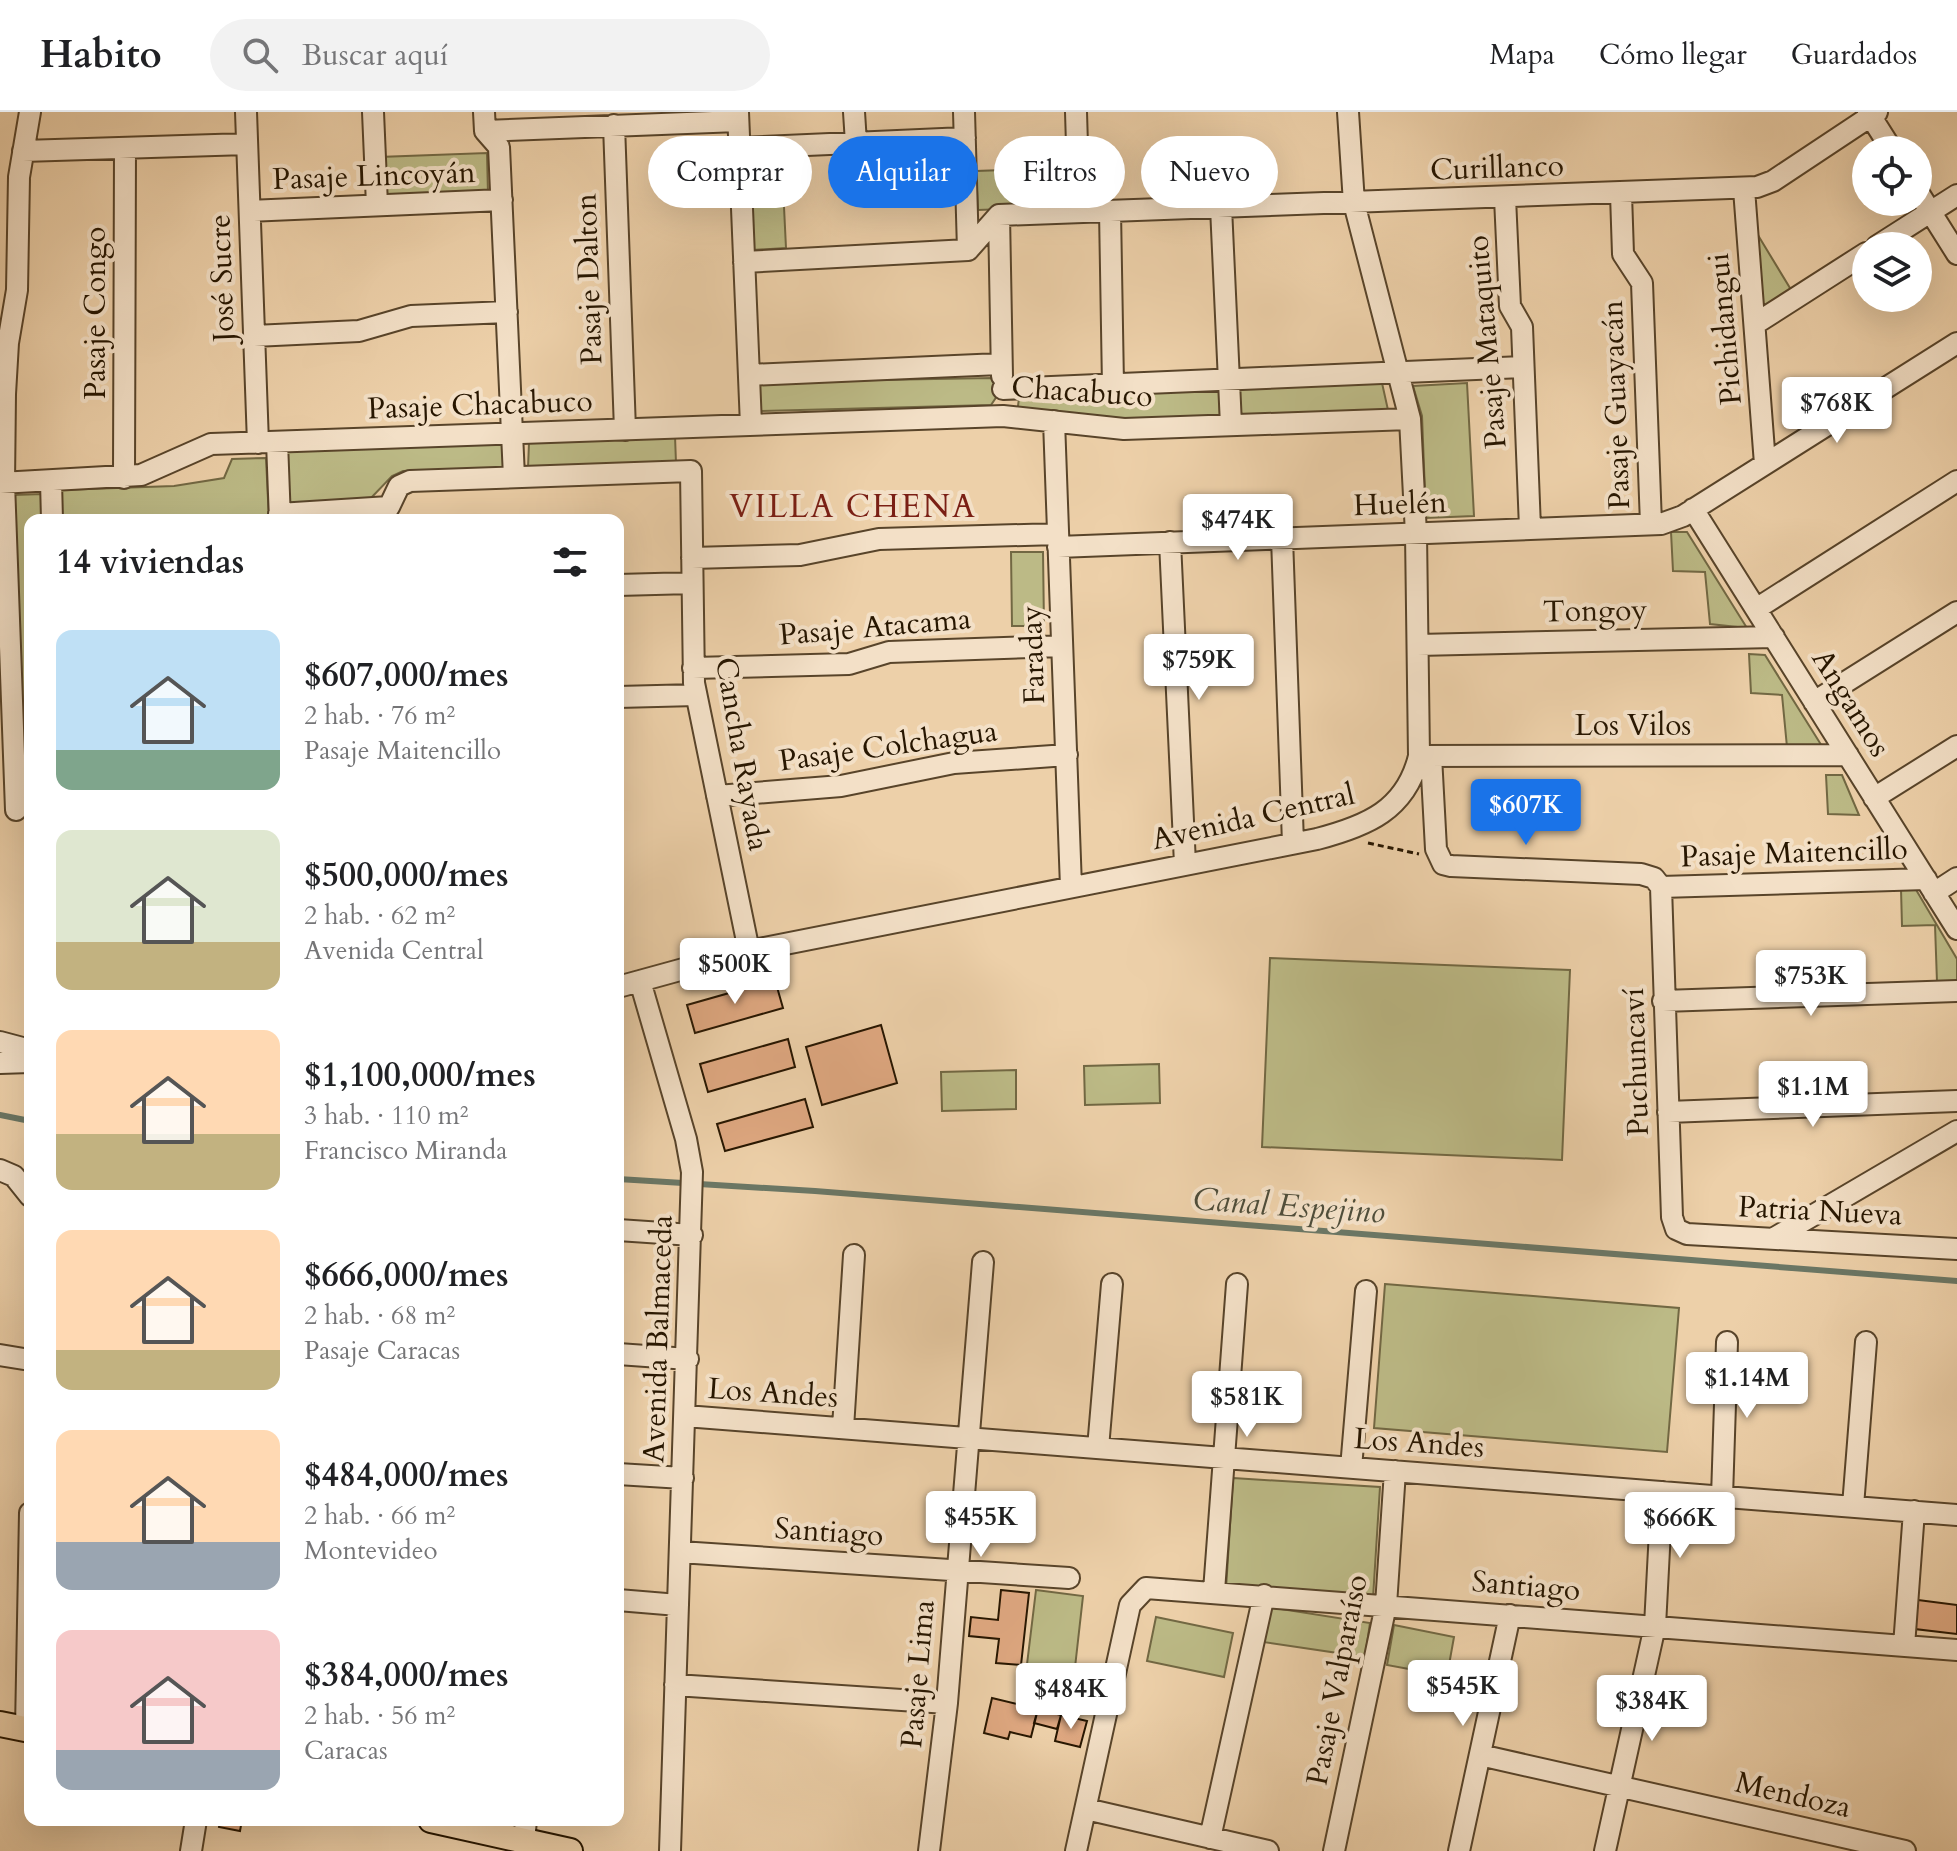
<!DOCTYPE html>
<html lang="es">
<head>
<meta charset="utf-8">
<style>
  :root { --surface:#fff; --page:#f2f2f2; --text:#202124; --muted:#757577; --line:#e0e0e0; --accent:#1a73e8 }
  body { margin:0; font-family:Cardo,serif; background:var(--page); color:var(--text); height:100vh; display:flex; flex-direction:column; font-size:30px; white-space:nowrap }
  * { box-sizing:border-box; margin:0 }
  p { font-size:26px; color:var(--muted) }
  .icon { flex:none; width:44px; height:44px; fill:none; stroke:currentColor; stroke-width:2; stroke-linecap:round; stroke-linejoin:round }
  .map { position:relative; flex:1; overflow:hidden }
  .sheet { position:absolute; left:24px; top:402px; width:600px; height:1312px; display:flex; flex-direction:column; background:var(--surface); border-radius:16px; box-shadow:0 8px 32px #0002 }
  .sheet>* { flex:none }
  .top-card { position:absolute; left:648px; top:24px; width:760px; height:72px; display:flex; gap:16px }
  .fabs { position:absolute; left:1852px; top:24px; display:grid; gap:16px }
  .fabs a { display:grid; place-items:center; width:80px; height:80px; border-radius:50%; background:var(--surface); box-shadow:0 8px 32px #0002; font-size:40px }
  .price { position:absolute; translate:-50% -68px; padding:0 18px; border-radius:8px; background:#fff; color:#222; font-size:26px; line-height:52px; filter:drop-shadow(0 2px 4px #0008) }
  .price::after { content:''; position:absolute; left:50%; top:48px; width:24px; height:18px; margin-left:-12px; background:inherit; clip-path:polygon(0 0,100% 0,50% 100%) }
  .price.selected { background:var(--accent); color:#fff }
  ul { padding:0; list-style:none }
  li { display:flex; align-items:center; gap:24px; height:200px; padding:0 32px }
  li span { display:grid; place-items:center; flex:none; width:224px; height:160px; border-radius:16px; color:#555 }
  li>.icon { margin-inline-start:auto }
  span .icon { width:96px; height:96px; fill:#fffc; stroke-width:1 }
  li b { font-size:34px }
  h2 { display:flex; justify-content:space-between; align-items:center; height:96px; padding:0 32px; font-size:34px }
  .tag { padding:0 28px; border-radius:36px; background:var(--surface); box-shadow:0 8px 32px #0002; font-size:28px; line-height:72px }
  .tag.selected { background:var(--accent); color:#fff }
  header { display:flex; align-items:center; gap:48px; box-sizing:border-box; height:112px; padding:0 40px; background:var(--surface); border-bottom:2px solid var(--line) }
  header strong { font-size:38px }
  nav { display:flex; gap:44px; margin-inline-start:auto; font-size:28px }
  .search { width:560px; height:72px; background:var(--page); display:flex; align-items:center; gap:20px; box-sizing:border-box; padding:0 28px; border-radius:44px; color:var(--muted); font-size:30px }
  .map>svg:first-child { display:block }
</style>
</head>
<body>
<header>
<strong>Habito</strong>
<div class="search"><svg class="icon" aria-label="search" viewBox="0 0 24 24"><circle cx="10" cy="10" r="6"/><path d="M15 15l6 6"/></svg>Buscar aquí</div>
<nav><a>Mapa</a><a>Cómo llegar</a><a>Guardados</a></nav>
</header>
<div class="map">
<svg width="1957" height="1739" viewBox="0 0 1957 1739">
  <rect width="100%" height="100%" fill="#edd0a9"/>
  <filter id="stains"><feTurbulence type="fractalNoise" baseFrequency=".0025" numOctaves="4"/><feColorMatrix values="0 0 0 0 .2 0 0 0 0 .09 0 0 0 0 .02 0 0 0 .5 -.17"/></filter>
  <radialGradient id="worn" r=".72"><stop offset=".6" stop-color="#630" stop-opacity="0"/><stop offset="1" stop-color="#630" stop-opacity=".3"/></radialGradient>
  <path fill="#bcba86" stroke="#726843" stroke-width="2" d="M 487,41 L 488,82 L 381,85 L 379,45 Z
    M 782,54 L 786,136 L 752,138 L 748,55 Z
    M 1062,56 L 1064,95 L 978,98 L 976,59 Z
    M 1747,105 L 1793,181 L 1758,203 Z
    M 992,266 L 997,284 L 991,293 L 761,299 L 755,270 Z
    M 1382,271 L 1388,298 L 1240,305 L 1238,277 Z
    M 1467,271 L 1474,404 L 1426,406 L 1422,304 L 1413,274 Z
    M 1219,278 L 1220,305 L 1147,309 L 1017,302 L 1019,286 Z
    M 675,324 L 676,351 L 528,356 L 529,331 Z
    M 504,331 L 504,354 L 500,357 L 403,359 L 392,364 L 370,387 L 291,392 L 286,385 L 283,340 L 290,335 Z
    M 266,346 L 269,408 L 61,408 L 59,378 L 174,374 L 224,366 L 232,347 Z
    M 43,382 L 44,408 L 30,408 L 30,687 L 25,687 L 13,383 Z
    M 1671,420 L 1687,420 L 1747,516 L 1710,512 L 1705,460 L 1673,459 Z
    M 1011,440 L 1043,440 L 1044,514 L 1012,514 Z
    M 1749,542 L 1765,543 L 1825,639 L 1787,635 L 1782,583 L 1751,581 Z
    M 1826,663 L 1842,663 L 1859,703 L 1828,702 Z
    M 1915,776 L 1957,847 L 1957,869 L 1937,870 L 1935,813 L 1902,814 L 1901,777 Z
    M 1270,846 L 1570,858 L 1562,1048 L 1262,1035 Z
    M 1159,952 L 1160,991 L 1085,993 L 1084,954 Z
    M 1016,958 L 1016,997 L 942,999 L 941,960 Z
    M 1385,1172 L 1679,1196 L 1667,1340 L 1374,1316 Z
    M 1233,1366 L 1380,1375 L 1373,1486 L 1226,1477 Z
    M 1036,1478 L 1083,1484 L 1072,1582 L 1024,1577 Z
    M 1268,1495 L 1370,1511 L 1365,1545 L 1263,1530 Z
    M 1156,1505 L 1233,1521 L 1224,1565 L 1147,1549 Z
    M 1394,1513 L 1454,1525 L 1447,1564 L 1387,1553 Z"/>
  <g fill="none" stroke-linecap="round" stroke-linejoin="round">
    <path stroke="#6b7765" stroke-width="6" d="M 0,1003 L 30,1009
      M 618,1067 L 815,1079 L 1957,1169"/>
  </g>
  <path fill="#dfa881" stroke="#271600" stroke-width="2" d="M 775,868 L 783,896 L 695,921 L 687,893 Z
    M 881,913 L 897,971 L 822,993 L 806,935 Z
    M 788,927 L 795,955 L 708,980 L 700,952 Z
    M 805,987 L 813,1015 L 725,1039 L 717,1012 Z
    M 1001,1478 L 1029,1481 L 1021,1553 L 996,1551 L 999,1527 L 969,1524 L 971,1505 L 998,1508 Z
    M 1918,1488 L 1957,1493 L 1957,1522 L 1915,1517 Z
    M 992,1586 L 1038,1597 L 1031,1625 L 1010,1620 L 1008,1627 L 984,1621 Z
    M 1038,1597 L 1061,1603 L 1057,1617 L 1034,1611 Z
    M 1061,1603 L 1087,1609 L 1080,1635 L 1055,1629 Z
    M 220,1708 L 242,1708 L 240,1719 L 219,1715 Z"/>
  <g fill="none" stroke-linecap="round" stroke-linejoin="round">
    <g stroke="#58442a" stroke-width="24">
      <path id="minor" d="M 246,0 L 258,331
        M 373,0 L 377,93
        M 484,0 L 485,19 L 499,35 L 514,365
        M 738,0 L 751,313
        M 854,0 L 856,31
        M 964,0 L 968,138
        M 1076,0 L 1079,100
        M 1868,0 L 1892,38
        M 614,13 L 625,318
        M 485,19 L 738,9
        M 740,36 L 965,26
        M 23,39 L 247,32
        M 1744,77 L 1765,352
        M 1918,80 L 1957,142
        M 1621,82 L 1623,142 L 1642,171 L 1651,412
        M 1505,86 L 1510,194 L 1522,215 L 1530,416
        M 1221,95 L 1231,313
        M 250,99 L 502,88
        M 1110,99 L 1113,273
        M 999,103 L 1002,264
        M 1877,134 L 1957,83
        M 968,138 L 999,103 L 1757,75 L 1773,69 L 1877,0
        M 744,150 L 968,138
        M 1755,212 L 1866,141
        M 254,224 L 359,219 L 411,204 L 507,200
        M 749,263 L 1000,252
        M 1003,277 L 1523,255
        M 1054,309 L 1071,775
        M 277,330 L 280,408
        M 124,366 L 125,36
        M 51,369 L 52,408
        M 0,371 L 141,363 L 211,332 L 1003,304 L 1124,317 L 1410,307
        M 1693,397 L 1957,817
        M 279,402 L 389,395 L 399,374 L 410,369 L 691,359 L 694,571 L 749,839
        M 1282,426 L 1293,731
        M 1170,430 L 1185,752
        M 1058,435 L 1661,412 L 1683,404 L 1957,231
        M 692,446 L 800,443 L 879,427 L 1058,422
        M 618,473 L 692,471
        M 1756,497 L 1957,369
        M 1418,533 L 1774,525
        M 693,556 L 849,552 L 889,540 L 1062,534
        M 618,585 L 696,583
        M 1814,590 L 1957,500
        M 1420,644 L 1848,643
        M 1431,644 L 1436,737 L 1443,752 L 1451,754 L 1641,762 L 1654,766 L 1661,775 L 1926,767
        M 717,684 L 841,674 L 954,651 L 1067,643
        M 1874,686 L 1957,634
        M 16,698 L 4,371 L 5,282 L 8,231 L 17,178 L 19,65 L 30,0
        M 1661,775 L 1672,1105 L 1676,1117 L 1687,1122 L 1957,1137
        M 1934,781 L 1957,766
        M 640,869 L 686,1027 L 692,1060 L 670,1739
        M 618,875 L 749,839 L 1317,727 C 1367,714 1406,698 1419,644 L 1416,422 L 1410,307 L 1354,91 L 1348,0
        M 1663,889 L 1957,879
        M 0,930 L 30,938
        M 0,951 L 30,950
        M 1668,1000 L 1957,989
        M 0,1058 L 14,1064 L 30,1084
        M 618,1118 L 692,1123
        M 1776,1125 L 1957,1019
        M 618,1242 L 688,1247
        M 0,1243 L 30,1248
        M 685,1304 L 1957,1403
        M 843,1316 L 854,1143
        M 1098,1336 L 1112,1172
        M 1351,1356 L 1366,1179
        M 618,1362 L 683,1366
        M 1722,1385 L 1727,1230
        M 1853,1394 L 1866,1230
        M 680,1440 L 1069,1466
        M 1214,1479 L 1237,1172
        M 618,1488 L 678,1493
        M 1904,1534 L 1914,1399
        M 675,1573 L 947,1591
        M 26,1617 L 30,1401
        M 1480,1643 L 1905,1739
        M 1086,1697 L 1268,1739
        M 1210,1726 L 1264,1483
        M 524,1729 L 526,1708
        M 191,1739 L 196,1708
        M 929,1739 L 947,1591 L 983,1150
        M 1076,1739 L 1130,1493 L 1146,1476 L 1957,1538
        M 1334,1739 L 1386,1493 L 1395,1359
        M 1459,1739 L 1510,1503
        M 1605,1739 L 1655,1514 L 1662,1380"/>
    </g>
    <g stroke="#271600" stroke-width="28">
      <path id="major" d="M 0,1612 L 30,1618
        M 431,1708 L 570,1739"/>
    </g>
    <path stroke="#271600" stroke-width="3" stroke-dasharray="6 4" stroke-linecap="butt" d="M 1368,731 L 1419,742"/>
    <use href="#minor" stroke="#f3e0c7" stroke-width="20"/>
    <use href="#major" stroke="#edd0a9" stroke-width="24"/>
  </g>
  <g text-anchor="middle" dominant-baseline="central" stroke-width="8" stroke-linejoin="round" paint-order="stroke">
    <g font-size="30" fill="#271600" stroke="#f3e0c7">
      <text transform="translate(1497 56) rotate(-2)">Curillanco</text>
      <text transform="translate(374 64) rotate(-2)">Pasaje Lincoyán</text>
      <text transform="translate(222 166) rotate(-92)">José Sucre</text>
      <text transform="translate(589 167) rotate(-92)">Pasaje Dalton</text>
      <text transform="translate(95 201) rotate(-90)">Pasaje Congo</text>
      <text transform="translate(1725 217) rotate(-95)">Pichidangui</text>
      <text transform="translate(1487 230) rotate(-95)">Pasaje Mataquito</text>
      <text transform="translate(1082 280) rotate(4)">Chacabuco</text>
      <text transform="translate(480 293) rotate(-2)">Pasaje Chacabuco</text>
      <text transform="translate(1616 293) rotate(-92)">Pasaje Guayacán</text>
      <text transform="translate(1400 392) rotate(-2)">Huelén</text>
      <text transform="translate(1595 499) rotate(-1)">Tongoy</text>
      <text transform="translate(875 515) rotate(-5)">Pasaje Atacama</text>
      <text transform="translate(1033 543) rotate(-92)">Faraday</text>
      <text transform="translate(1851 591) rotate(58)">Angamos</text>
      <text x="1633" y="613">Los Vilos</text>
      <text transform="translate(888 634) rotate(-8)">Pasaje Colchagua</text>
      <text transform="translate(742 642) rotate(80)">Cancha Rayada</text>
      <text transform="translate(1253 705) rotate(-13)">Avenida Central</text>
      <text transform="translate(1794 741) rotate(-2)">Pasaje Maitencillo</text>
      <text transform="translate(1636 950) rotate(-92)">Puchuncaví</text>
      <text transform="translate(1820 1099) rotate(3)">Patria Nueva</text>
      <text transform="translate(658 1227) rotate(-88)">Avenida Balmaceda</text>
      <text transform="translate(773 1281) rotate(4)">Los Andes</text>
      <text transform="translate(1419 1331) rotate(4)">Los Andes</text>
      <text transform="translate(829 1420) rotate(4)">Santiago</text>
      <text transform="translate(1526 1474) rotate(5)">Santiago</text>
      <text transform="translate(918 1562) rotate(-85)">Pasaje Lima</text>
      <text transform="translate(1337 1568) rotate(-79)">Pasaje Valparaíso</text>
      <text transform="translate(1793 1683) rotate(13)">Mendoza</text>
    </g>
    <g font-size="32" letter-spacing="2" fill="#7a1f14" stroke="#f3e0c7">
      <text x="853" y="395">VILLA CHENA</text>
    </g>
    <g font-size="32" font-style="italic" fill="#4f4e3b" stroke="#f3e0c7">
      <text transform="translate(1289 1094) rotate(4)">Canal Espejino</text>
    </g>
  </g>
  <rect width="100%" height="100%" filter="url(#stains)"/>
  <rect width="100%" height="100%" fill="url(#worn)"/>
</svg>
<div class="fabs">
<a><svg class="icon" aria-label="locate" viewBox="0 0 24 24"><circle cx="12" cy="12" r="6"/><path d="M12 2v4M12 18v4M2 12h4M18 12h4"/></svg></a>
<a><svg class="icon" aria-label="layers" viewBox="0 0 24 24"><path d="M12 4l9 5-9 5-9-5zM3 14l9 5 9-5"/></svg></a>
</div>
<b class="price" style="left:1837px;top:333px">$768K</b>
<b class="price" style="left:1238px;top:450px">$474K</b>
<b class="price" style="left:1199px;top:590px">$759K</b>
<b class="price selected" style="left:1526px;top:735px">$607K</b>
<b class="price" style="left:735px;top:894px">$500K</b>
<b class="price" style="left:1811px;top:906px">$753K</b>
<b class="price" style="left:1813px;top:1017px">$1.1M</b>
<b class="price" style="left:1747px;top:1308px">$1.14M</b>
<b class="price" style="left:1247px;top:1327px">$581K</b>
<b class="price" style="left:981px;top:1447px">$455K</b>
<b class="price" style="left:1680px;top:1448px">$666K</b>
<b class="price" style="left:1463px;top:1616px">$545K</b>
<b class="price" style="left:1071px;top:1619px">$484K</b>
<b class="price" style="left:1652px;top:1631px">$384K</b>
<div class="top-card">
<a class="tag">Comprar</a>
<a class="tag selected">Alquilar</a>
<a class="tag">Filtros</a>
<a class="tag">Nuevo</a>
</div>
<section class="sheet">
<h2>14 viviendas<svg class="icon" aria-label="filters" viewBox="0 0 24 24"><path d="M4 7h16M4 17h16"/><circle cx="9" cy="7" r="2"/><circle cx="15" cy="17" r="2"/></svg></h2>
<ul>
<li><span style="background:linear-gradient(#bfe0f5 75%,#7fa58c 0)"><svg class="icon" aria-label="home" viewBox="0 0 24 24"><path d="M3 11l9-7 9 7M6 9v11h12V9"/></svg></span><div><b>$607,000/mes</b><p>2 hab. · 76 m²</p><p>Pasaje Maitencillo</p></div></li>
<li><span style="background:linear-gradient(#dfe7d0 70%,#c2b280 0)"><svg class="icon" aria-label="home" viewBox="0 0 24 24"><path d="M3 11l9-7 9 7M6 9v11h12V9"/></svg></span><div><b>$500,000/mes</b><p>2 hab. · 62 m²</p><p>Avenida Central</p></div></li>
<li><span style="background:linear-gradient(#ffd9b3 65%,#c2b280 0)"><svg class="icon" aria-label="home" viewBox="0 0 24 24"><path d="M3 11l9-7 9 7M6 9v11h12V9"/></svg></span><div><b>$1,100,000/mes</b><p>3 hab. · 110 m²</p><p>Francisco Miranda</p></div></li>
<li><span style="background:linear-gradient(#ffd9b3 75%,#c2b280 0)"><svg class="icon" aria-label="home" viewBox="0 0 24 24"><path d="M3 11l9-7 9 7M6 9v11h12V9"/></svg></span><div><b>$666,000/mes</b><p>2 hab. · 68 m²</p><p>Pasaje Caracas</p></div></li>
<li><span style="background:linear-gradient(#ffd9b3 70%,#9aa5b1 0)"><svg class="icon" aria-label="home" viewBox="0 0 24 24"><path d="M3 11l9-7 9 7M6 9v11h12V9"/></svg></span><div><b>$484,000/mes</b><p>2 hab. · 66 m²</p><p>Montevideo</p></div></li>
<li><span style="background:linear-gradient(#f6c9c9 75%,#9aa5b1 0)"><svg class="icon" aria-label="home" viewBox="0 0 24 24"><path d="M3 11l9-7 9 7M6 9v11h12V9"/></svg></span><div><b>$384,000/mes</b><p>2 hab. · 56 m²</p><p>Caracas</p></div></li>
</ul>
</section>
</div>
</body>
</html>
